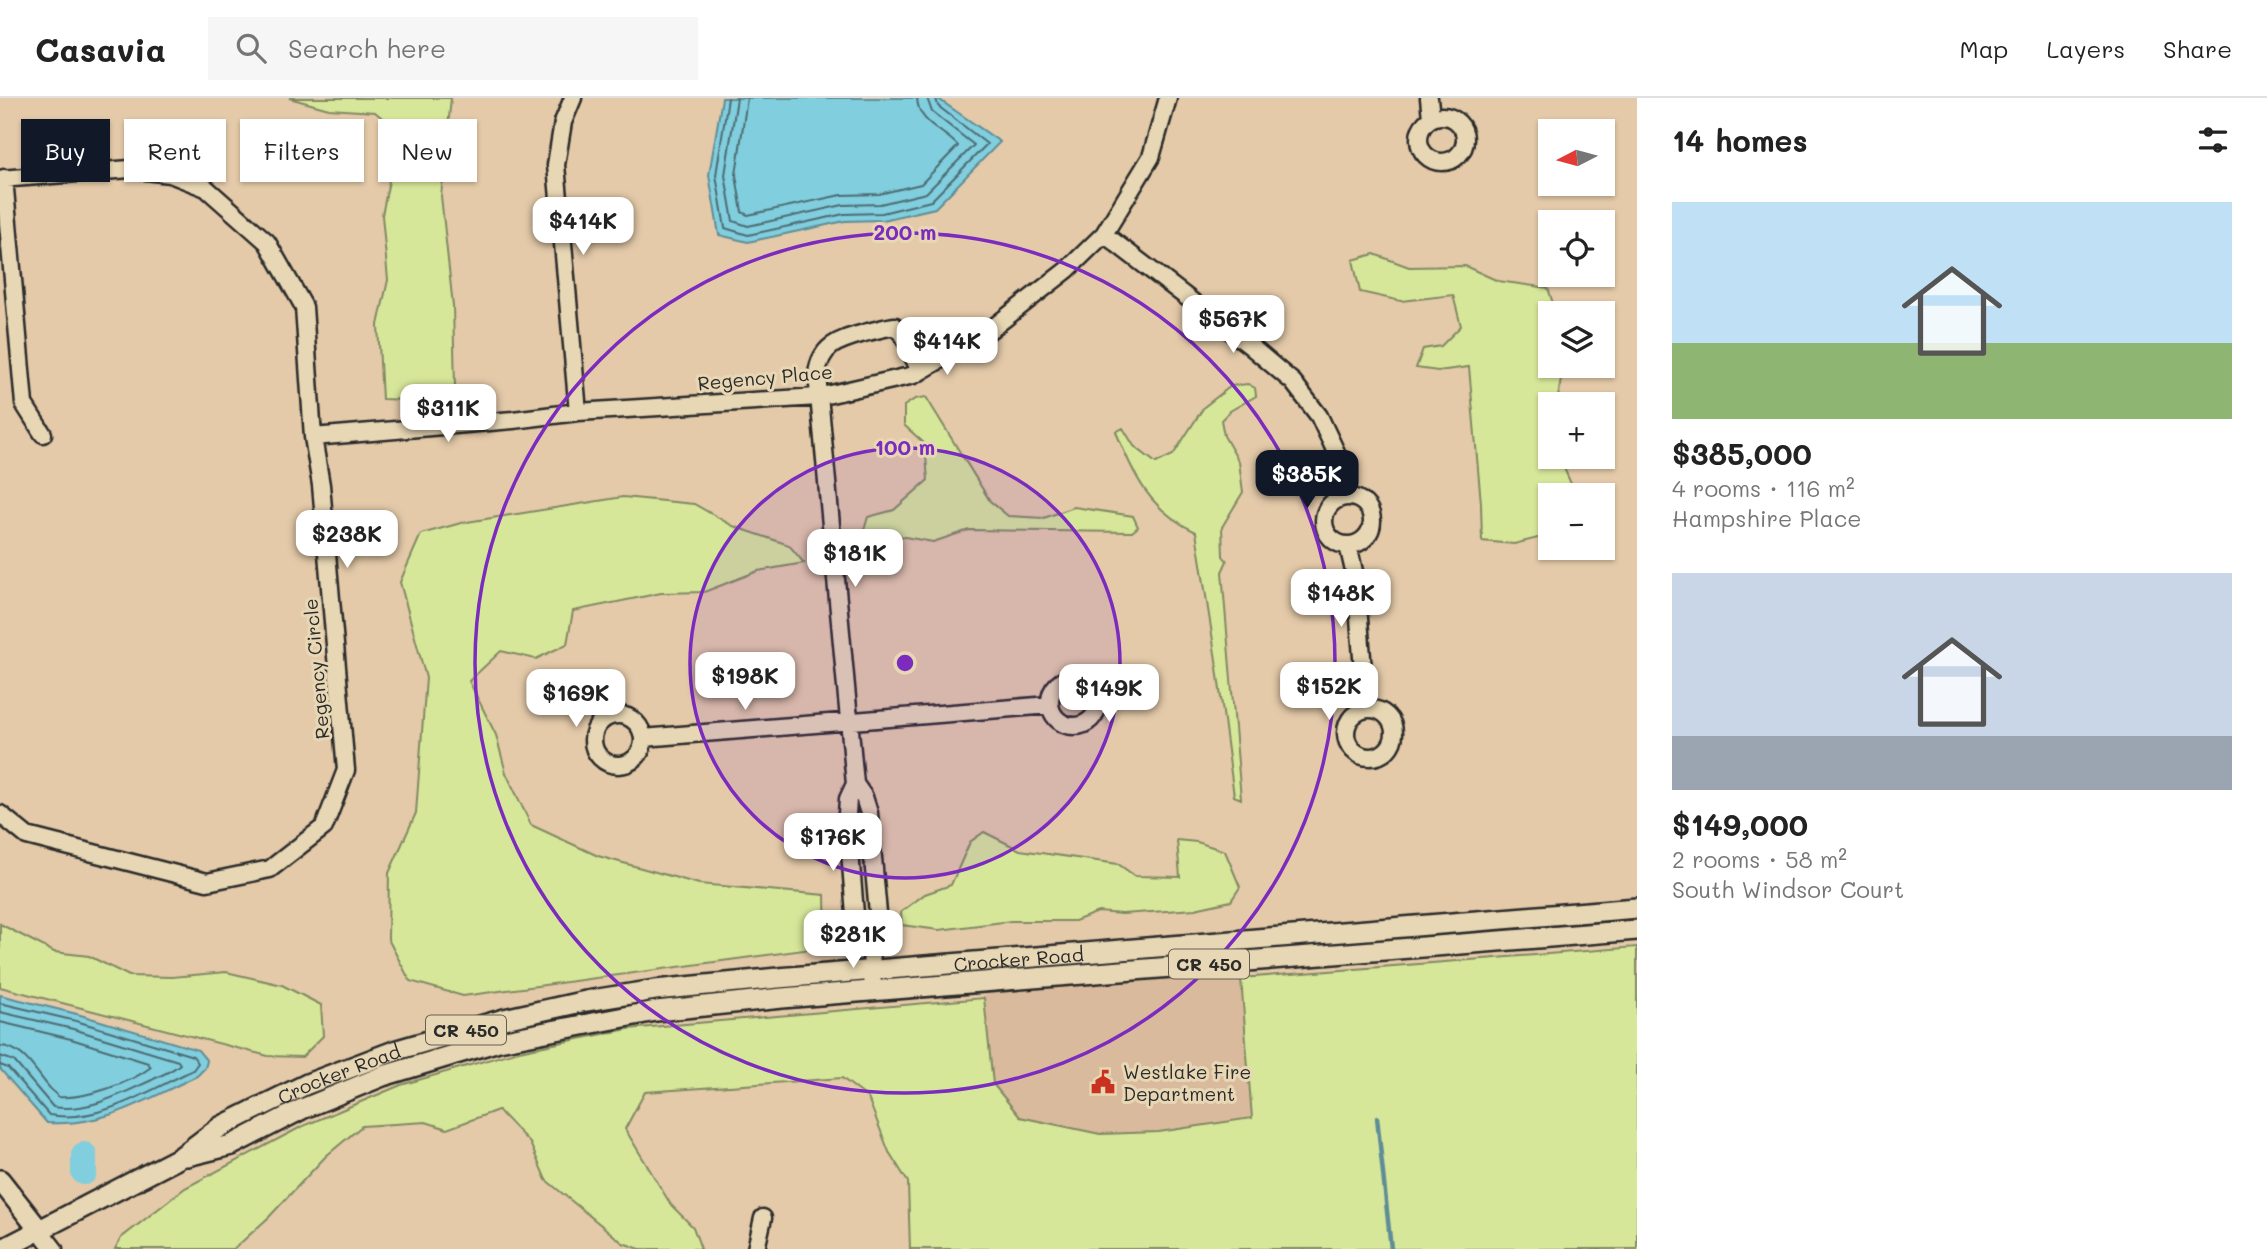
<!DOCTYPE html>
<html lang="en">
<head>
<meta charset="utf-8">
<style>
  :root { --surface:#fff; --page:#f6f6f6; --text:#222; --muted:#767676; --line:#e0e0e0; --accent:#111827 }
  body { margin:0; font-family:Mali,sans-serif; background:var(--page); color:var(--text); height:100vh; display:flex; flex-direction:column; font-size:26px; white-space:nowrap }
  * { box-sizing:border-box; margin:0 }
  p { font-size:23px; color:var(--muted) }
  .icon { flex:none; width:38px; height:38px; fill:none; stroke:currentColor; stroke-width:2; stroke-linecap:round; stroke-linejoin:round }
  .map { position:relative; flex:1; overflow:hidden }
  .side { display:flex; flex-direction:column; background:var(--surface); width:630px }
  .side>* { flex:none }
  .banner { position:absolute; left:21px; top:21px; width:665px; height:63px; display:flex; gap:14px }
  .needle { width:46px; rotate:264deg }
  .tools { position:absolute; left:1538px; top:21px; display:grid; gap:14px }
  .tools a { display:grid; place-items:center; width:77px; height:77px; border-radius:0px; background:var(--surface); box-shadow:0 2px 5px #0004; font-size:35px }
  .price { position:absolute; translate:-50% -60px; padding:0 16px; border-radius:14px; background:#fff; color:#222; font-size:23px; line-height:46px; filter:drop-shadow(0 2px 4px #0008) }
  .price::after { content:''; position:absolute; left:50%; top:42px; width:21px; height:16px; margin-left:-10px; background:inherit; clip-path:polygon(0 0,100% 0,50% 100%) }
  .price.selected { background:var(--accent); color:#fff }
  ul { padding:0; list-style:none }
  li { display:grid; align-content:center; gap:14px; height:371px; padding:0 35px }
  li span { display:grid; place-items:center; height:217px; border-radius:0px; color:#555 }
  li>.icon { margin-inline-start:auto }
  span .icon { width:126px; height:126px; fill:#fffc; stroke-width:1 }
  li b { font-size:30px }
  h2 { display:flex; justify-content:space-between; align-items:center; height:84px; padding:0 35px; font-size:30px }
  .chip { padding:0 24px; border-radius:0px; background:var(--surface); box-shadow:0 2px 5px #0004; font-size:24px; line-height:63px }
  .chip.selected { background:var(--accent); color:#fff }
  header { display:flex; align-items:center; gap:42px; box-sizing:border-box; height:98px; padding:0 35px; background:var(--surface); border-bottom:2px solid var(--line) }
  header strong { font-size:33px }
  nav { display:flex; gap:38px; margin-inline-start:auto; font-size:24px }
  .search { width:490px; height:63px; background:var(--page); display:flex; align-items:center; gap:18px; box-sizing:border-box; padding:0 24px; border-radius:0px; color:var(--muted); font-size:26px }
  main { display:flex; flex:1; min-height:0 }
  .map>svg:first-child { display:block }
</style>
</head>
<body>
<header>
<strong>Casavia</strong>
<div class="search"><svg class="icon" aria-label="search" viewBox="0 0 24 24"><circle cx="10" cy="10" r="6"/><path d="M15 15l6 6"/></svg>Search here</div>
<nav><a>Map</a><a>Layers</a><a>Share</a></nav>
</header>
<main>
<div class="map">
<svg width="1637" height="1151" viewBox="0 0 1637 1151">
  <rect width="100%" height="100%" fill="#e4caa9"/>
  <filter id="ink" filterUnits="userSpaceOnUse"><feTurbulence type="fractalNoise" baseFrequency=".0143" numOctaves="2"/><feDisplacementMap in="SourceGraphic" scale="14" xChannelSelector="R" yChannelSelector="G"/><feConvolveMatrix kernelMatrix="1 2 1 2 8 2 1 2 1" color-interpolation-filters="sRGB"/></filter>
  <g filter="url(#ink)">
    <path fill="#d9ba9c" d="M 1240,871 L 1252,1020 L 1159,1034 L 1100,1036 L 1020,1019 L 993,987 L 984,893 Z"/>
    <path fill="#d7e79a" stroke="#818962" stroke-width="2" d="M 289,0 L 451,0 L 441,98 L 453,208 L 455,289 C 430,299 409,303 382,301 L 378,227 L 388,182 L 382,117 L 399,34 L 375,14 L 329,11 Z
      M 1374,156 L 1409,169 L 1465,168 L 1498,183 L 1548,190 L 1556,215 L 1550,215 L 1550,268 L 1563,268 L 1557,306 L 1550,306 L 1550,359 L 1559,359 L 1576,397 L 1550,397 L 1550,437 L 1514,446 L 1482,443 L 1481,405 L 1469,269 L 1438,273 L 1416,270 L 1423,251 L 1441,248 L 1461,228 L 1453,197 L 1401,203 L 1360,194 L 1353,162 Z
      M 1248,286 L 1255,290 L 1256,298 L 1230,313 L 1221,322 L 1224,338 L 1239,364 L 1243,394 L 1222,429 L 1223,458 L 1227,463 L 1222,474 L 1241,701 L 1234,698 L 1216,562 L 1196,434 C 1149,412 1135,379 1116,334 L 1123,330 L 1134,348 L 1156,365 L 1173,357 L 1204,309 L 1231,288 Z
      M 926,299 L 990,403 L 1008,418 L 1044,420 L 1074,409 L 1133,418 L 1138,429 L 1132,434 L 969,432 L 933,444 L 877,434 L 861,442 L 868,419 L 894,412 L 928,382 L 925,346 L 904,327 L 904,308 L 915,301 Z
      M 623,399 L 694,406 L 733,428 L 789,447 L 804,465 L 758,473 L 704,494 L 661,495 L 573,513 L 567,546 L 536,561 L 501,553 L 469,583 L 496,637 L 506,675 L 531,727 L 598,758 L 699,786 L 825,797 L 826,849 L 463,898 L 410,883 L 388,841 L 389,775 L 416,715 L 426,580 L 400,484 L 421,436 L 461,425 Z
      M 984,734 L 1020,752 L 1118,766 L 1135,778 L 1180,779 L 1177,742 L 1197,744 L 1225,753 L 1240,789 L 1231,803 L 1195,811 L 1122,816 L 1098,814 L 1075,823 L 1011,823 L 939,832 L 902,827 L 901,814 L 925,796 L 951,787 L 970,744 Z
      M 0,826 L 54,854 L 89,858 L 129,878 L 172,879 L 226,874 L 282,887 L 321,907 L 323,938 L 302,959 L 268,958 L 0,889 Z
      M 1637,849 L 1637,1151 L 910,1151 L 908,1084 L 889,1054 L 868,1000 L 842,980 L 645,994 L 625,1031 L 671,1107 L 693,1129 L 701,1151 L 640,1151 L 623,1145 L 546,1082 L 530,1045 L 498,1012 L 447,1031 L 426,1024 L 362,1028 L 326,1058 L 269,1119 L 234,1151 L 115,1151 L 121,1140 L 185,1090 L 301,1029 L 401,987 L 519,953 L 628,931 L 984,900 L 993,986 L 1020,1019 L 1100,1036 L 1159,1034 L 1252,1020 L 1241,880 Z"/>
    <path fill="#80cede" stroke="#5e8d96" stroke-width="2" d="M 722,0 L 937,0 L 1000,44 L 935,110 L 883,122 L 845,123 L 748,144 L 719,137 L 709,77 Z
      M 0,897 L 77,916 L 198,952 L 207,963 L 205,970 L 197,978 C 147,1001 104,1029 47,1025 L 0,971 Z"/>
    <g fill="none" stroke-linecap="round" stroke-linejoin="round">
      <path stroke="#4d6c73" stroke-width="2" d="M 728,0 L 716,77 L 725,130 L 748,137 L 844,116 L 882,115 L 931,103 L 987,46 L 938,8 L 936,0
        M 737,0 L 725,77 L 733,123 L 748,128 L 843,107 L 880,106 L 926,95 L 974,47 L 932,14 L 927,0
        M 747,0 L 736,77 L 742,114 L 748,117 L 841,97 L 879,96 L 921,86 L 958,48 C 943,31 918,26 917,0
        M 0,905 L 76,923 L 193,958 L 198,965 L 193,972 C 150,992 98,1026 49,1017 L 8,970 L 0,967
        M 0,914 L 73,931 L 178,963 L 180,966 C 173,973 161,977 152,982 C 121,996 87,1015 53,1009 L 14,963 L 0,958
        M 0,924 L 71,941 L 148,965 L 151,969 C 131,985 85,1001 59,999 C 39,984 29,949 0,948"/>
      <path stroke="#5e8d96" stroke-width="4.5" d="M 1377,1019 L 1391,1151"/>
      <path stroke="#80cede" stroke-width="26" d="M 84,1057 L 84,1074"/>
      <g stroke="#2b2b2b" stroke-width="21">
        <path id="minor" d="M 573,0 L 563,24 L 556,67 L 578,314
          M 1429,0 L 1431,20
          M1419 41a23 23 0 1 1 46 0a23 23 0 1 1-46 0Z
          M 4,80 L 24,306 L 43,336
          M 0,81 L 130,71 L 170,76 L 206,90 L 267,144 L 304,209 L 313,339 L 321,387 L 346,672 L 324,729 L 270,771 L 207,784 L 27,738 L 0,716
          M 1104,136 L 1249,247 L 1293,284 L 1319,318 L 1336,354 L 1343,399
          M 313,339 L 513,322 L 578,314 L 818,299 L 914,277 L 986,235 L 1067,172 L 1104,136 L 1151,59 L 1168,0
          M1324 423a24 24 0 1 1 48 0a24 24 0 1 1-48 0Z
          M 1348,447 L 1356,482 L 1366,611
          M1050 604a24 24 0 1 1 48 0a24 24 0 1 1-48 0Z
          M1346 635a24 24 0 1 1 48 0a24 24 0 1 1-48 0Z
          M593 642a25 25 0 1 1 50 0a25 25 0 1 1-50 0Z
          M 643,640 L 1050,607
          M 855,686 L 848,701 L 847,716 L 857,841 L 871,851
          M 873,893 L 871,851 L 880,838 L 869,715 L 864,699 L 855,686 L 817,276 C 821,245 841,242 868,234 C 877,232 886,229 895,228 L 904,238 L 920,274
          M 40,1133 L 54,1151
          M 756,1151 L 763,1120"/>
      </g>
      <g stroke="#2b2b2b" stroke-width="24">
        <g id="major">
          <path d="M 187,1058 L 232,1047 L 302,1011 L 383,978 L 499,943 L 656,913 L 782,900 L 1637,832"/>
          <path d="M 0,1082 L 40,1133"/>
          <path id="s1" d="M 3,1151 L 179,1060 L 220,1029 L 260,1009 L 307,986 L 397,952 L 504,921 L 586,903 L 655,892 L 778,880 L 1637,810"/>
        </g>
      </g>
      <use href="#minor" stroke="#e8d7b4" stroke-width="16"/>
      <use href="#major" stroke="#e8d7b4" stroke-width="19"/>
    </g>
  </g>
  <circle cx="905" cy="565" r="215" fill="#7b2cbf" fill-opacity=".12"/>
  <g fill="none" stroke="#7b2cbf" stroke-width="3.5">
    <circle cx="905" cy="565" r="215"/>
    <circle cx="905" cy="565" r="430"/>
  </g>
  <defs>
    <g id="civic-bare" transform="scale(1.89)"><path d="M-.6-6.5H3V-4.5H.6V-3L4-1V1h2V6H-6V1h2V-1L-.6-3ZM-1.2 2.5V6h2.4V2.5Z" fill="#c8321e" stroke="#e8d7b4" stroke-width="2.5" paint-order="stroke"/></g>
  </defs>
  <g fill-rule="evenodd">
    <use href="#civic-bare" x="1103" y="984"/>
  </g>
  <g text-anchor="middle" dominant-baseline="central" stroke-width="6" stroke-linejoin="round" paint-order="stroke">
    <g fill="#e8d7b4" stroke="#645f54" stroke-width="2">
      <rect x="1169" y="851.5" width="80" height="29" rx="5"/>
      <rect x="426" y="917.5" width="80" height="29" rx="5"/>
    </g>
    <g font-size="18" font-weight="bold" fill="#2b2b2b">
      <text x="1209" y="866">CR 450</text>
      <text x="466" y="932">CR 450</text>
    </g>
    <g font-size="19" fill="#2b2b2b" stroke="#e8d7b4">
      <text transform="translate(765 279) rotate(-5)">Regency Place</text>
      <text transform="translate(316 571) rotate(-95)">Regency Circle</text>
      <text stroke="none"><textPath href="#s1" startOffset="1073">Crocker Road</textPath></text>
      <text stroke="none"><textPath href="#s1" startOffset="380">Crocker Road</textPath></text>
    </g>
    <g font-size="19" fill="#2b2b2b" stroke="#e8d7b4" text-anchor="start">
      <text x="1123" y="973">Westlake Fire<tspan x="1123" dy="22">Department</tspan></text>
    </g>
  </g>
  <circle cx="905" cy="565" r="10" fill="#7b2cbf" stroke="#e8d7b4" stroke-width="3.5"/>
  <g font-size="21" text-anchor="middle" font-weight="bold" fill="#7b2cbf" stroke="#e8d7b4" stroke-width="6" stroke-linejoin="round" paint-order="stroke">
    <text x="905" y="142">200 m</text>
    <text x="905" y="357">100 m</text>
  </g>
</svg>
<div class="tools">
<a><svg class="needle" viewBox="-14 -14 28 28"><path d="M0-13l5 13h-10z" fill="#e53935"/><path d="M0 13l5-13h-10z" fill="#767676"/></svg></a>
<a><svg class="icon" aria-label="locate" viewBox="0 0 24 24"><circle cx="12" cy="12" r="6"/><path d="M12 2v4M12 18v4M2 12h4M18 12h4"/></svg></a>
<a><svg class="icon" aria-label="layers" viewBox="0 0 24 24"><path d="M12 4l9 5-9 5-9-5zM3 14l9 5 9-5"/></svg></a>
<a>+</a>
<a>−</a>
</div>
<b class="price" style="left:583px;top:159px">$414K</b>
<b class="price" style="left:1233px;top:257px">$567K</b>
<b class="price" style="left:947px;top:279px">$414K</b>
<b class="price" style="left:448px;top:346px">$311K</b>
<b class="price selected" style="left:1307px;top:412px">$385K</b>
<b class="price" style="left:347px;top:472px">$238K</b>
<b class="price" style="left:855px;top:491px">$181K</b>
<b class="price" style="left:1341px;top:531px">$148K</b>
<b class="price" style="left:745px;top:614px">$198K</b>
<b class="price" style="left:1329px;top:624px">$152K</b>
<b class="price" style="left:1109px;top:626px">$149K</b>
<b class="price" style="left:576px;top:631px">$169K</b>
<b class="price" style="left:833px;top:775px">$176K</b>
<b class="price" style="left:853px;top:872px">$281K</b>
<div class="banner">
<a class="chip selected">Buy</a>
<a class="chip">Rent</a>
<a class="chip">Filters</a>
<a class="chip">New</a>
</div>
</div>
<section class="side">
<h2>14 homes<svg class="icon" aria-label="filters" viewBox="0 0 24 24"><path d="M4 7h16M4 17h16"/><circle cx="9" cy="7" r="2"/><circle cx="15" cy="17" r="2"/></svg></h2>
<ul>
<li><span style="background:linear-gradient(#bfe0f5 65%,#8fb573 0)"><svg class="icon" aria-label="home" viewBox="0 0 24 24"><path d="M3 11l9-7 9 7M6 9v11h12V9"/></svg></span><div><b>$385,000</b><p>4 rooms · 116 m²</p><p>Hampshire Place</p></div></li>
<li><span style="background:linear-gradient(#c9d6e8 75%,#9aa5b1 0)"><svg class="icon" aria-label="home" viewBox="0 0 24 24"><path d="M3 11l9-7 9 7M6 9v11h12V9"/></svg></span><div><b>$149,000</b><p>2 rooms · 58 m²</p><p>South Windsor Court</p></div></li>
</ul>
</section>
</main>
</body>
</html>
